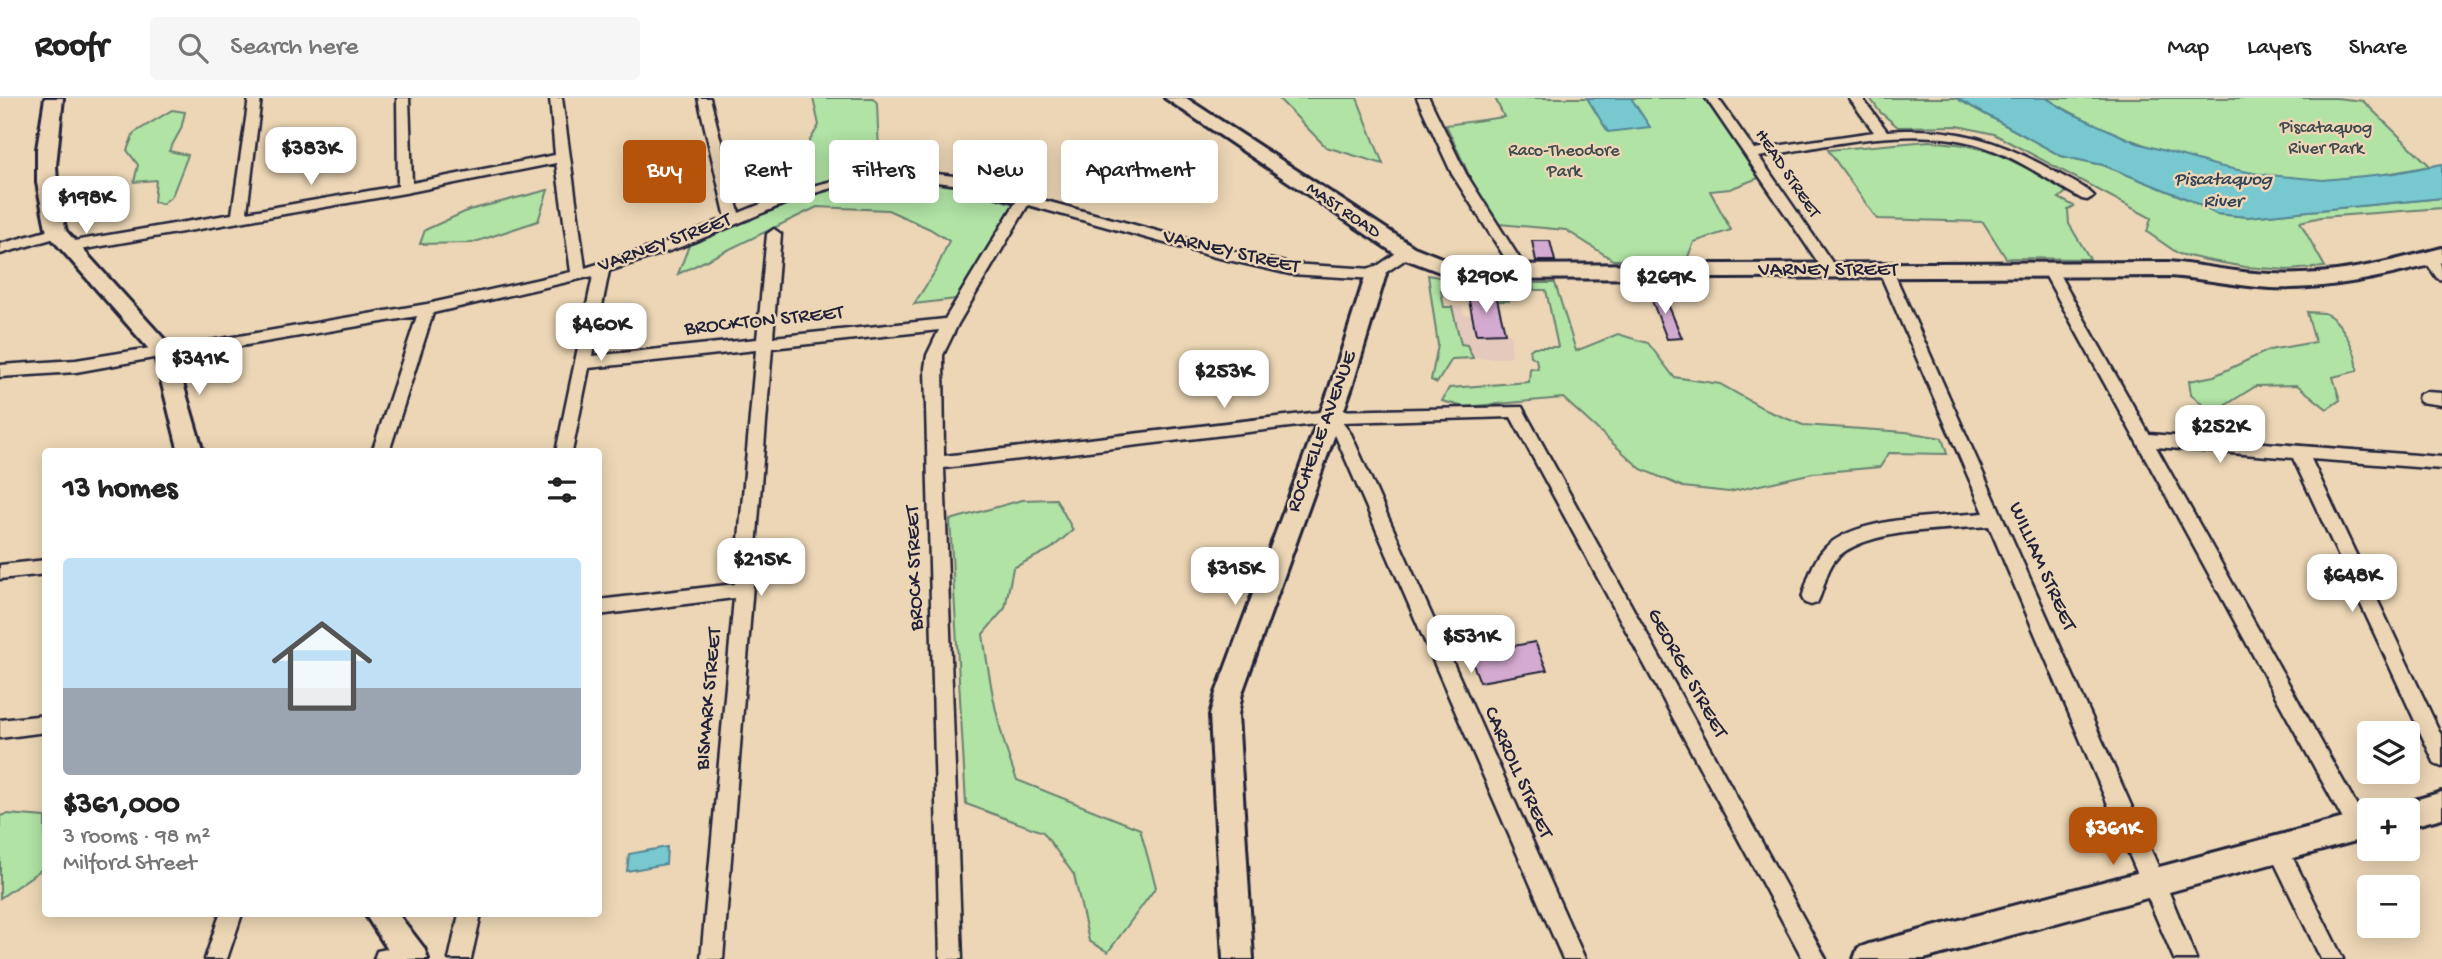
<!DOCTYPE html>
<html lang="en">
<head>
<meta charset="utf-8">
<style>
  :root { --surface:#fff; --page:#f6f6f6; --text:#222; --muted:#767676; --line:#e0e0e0; --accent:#b45309 }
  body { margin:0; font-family:"Gochi Hand",sans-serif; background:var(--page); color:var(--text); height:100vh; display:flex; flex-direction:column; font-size:26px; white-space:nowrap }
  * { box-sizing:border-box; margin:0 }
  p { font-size:23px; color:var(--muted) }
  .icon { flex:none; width:38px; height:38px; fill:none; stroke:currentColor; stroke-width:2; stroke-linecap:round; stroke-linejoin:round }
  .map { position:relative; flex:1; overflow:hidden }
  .drawer { position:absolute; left:42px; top:350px; width:560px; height:469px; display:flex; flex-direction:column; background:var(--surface); border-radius:7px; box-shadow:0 4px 18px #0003 }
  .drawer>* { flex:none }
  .banner { position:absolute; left:623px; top:42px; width:665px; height:63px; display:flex; gap:14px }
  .fabs { position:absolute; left:2357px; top:623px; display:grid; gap:14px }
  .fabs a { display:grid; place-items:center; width:63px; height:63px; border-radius:7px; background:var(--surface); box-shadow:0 4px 18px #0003; font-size:35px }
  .price { position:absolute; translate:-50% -60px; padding:0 16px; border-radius:14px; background:#fff; color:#222; font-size:23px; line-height:46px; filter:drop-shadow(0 2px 4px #0008) }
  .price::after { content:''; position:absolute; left:50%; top:42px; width:21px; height:16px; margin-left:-10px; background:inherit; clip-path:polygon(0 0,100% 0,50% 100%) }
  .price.active { background:var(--accent); color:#fff }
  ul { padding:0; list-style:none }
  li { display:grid; align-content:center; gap:14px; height:371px; padding:0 21px }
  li+li { border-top:2px solid var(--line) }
  li span { display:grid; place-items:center; height:217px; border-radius:7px; color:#555 }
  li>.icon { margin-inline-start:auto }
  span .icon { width:126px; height:126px; fill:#fffc; stroke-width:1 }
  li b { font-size:30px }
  h2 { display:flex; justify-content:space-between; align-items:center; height:84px; padding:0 21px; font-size:30px }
  .tag { padding:0 24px; border-radius:7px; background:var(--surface); box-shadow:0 4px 18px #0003; font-size:24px; line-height:63px }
  .tag.active { background:var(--accent); color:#fff }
  header { display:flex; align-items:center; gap:42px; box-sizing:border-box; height:98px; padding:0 35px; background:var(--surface); border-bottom:2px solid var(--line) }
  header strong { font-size:33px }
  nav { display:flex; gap:38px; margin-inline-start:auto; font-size:24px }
  .search { width:490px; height:63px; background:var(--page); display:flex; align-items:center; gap:18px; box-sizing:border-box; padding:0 24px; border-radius:7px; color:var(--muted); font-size:26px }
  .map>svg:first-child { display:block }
</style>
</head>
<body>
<header>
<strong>Roofr</strong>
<div class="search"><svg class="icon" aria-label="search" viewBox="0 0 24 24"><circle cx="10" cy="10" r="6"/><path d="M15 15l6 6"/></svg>Search here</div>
<nav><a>Map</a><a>Layers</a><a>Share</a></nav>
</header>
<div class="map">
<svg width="2442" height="861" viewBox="0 0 2442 861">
  <rect width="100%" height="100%" fill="#ecd6b5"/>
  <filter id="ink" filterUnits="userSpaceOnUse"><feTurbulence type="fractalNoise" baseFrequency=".0143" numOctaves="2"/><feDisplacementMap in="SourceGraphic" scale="14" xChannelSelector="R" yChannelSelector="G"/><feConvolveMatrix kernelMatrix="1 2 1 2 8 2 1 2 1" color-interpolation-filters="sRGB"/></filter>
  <g filter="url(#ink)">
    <path fill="#e5c9bd" d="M 1452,209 L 1462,209 L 1464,217 L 1472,217 L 1476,236 L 1510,235 L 1512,256 L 1507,260 L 1473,260 L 1467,248 L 1461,247 Z"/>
    <path fill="#b0e3a4" stroke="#698270" stroke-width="2" d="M 813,0 L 873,0 L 877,5 L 879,56 L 892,80 L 960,89 L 1014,106 L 956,201 L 914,206 L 936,172 L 949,143 L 930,131 L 888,112 L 817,109 L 678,176 L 690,145 L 751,122 L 777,98 L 819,27 Z
      M 1278,0 L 1357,0 L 1383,66 L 1326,49 Z
      M 1495,0 L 1704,0 L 1761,79 L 1730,91 L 1710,93 L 1731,132 L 1694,144 L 1687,161 L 1613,162 L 1566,132 L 1499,126 L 1474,88 L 1446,27 L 1504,19 Z
      M 1870,0 L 1956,0 L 2061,58 L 2103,67 L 2190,102 L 2216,116 L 2248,119 L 2442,100 L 2442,110 L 2321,119 L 2300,124 L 2325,169 L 2288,172 L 2245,169 L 2206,162 L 2179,156 L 2147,134 L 2151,120 L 1994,36 L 1958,28 L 1898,29 L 1880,14 Z
      M 2046,0 L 2336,0 L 2363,3 L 2430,68 C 2395,75 2359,81 2324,82 C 2236,84 2120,45 2046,0 Z
      M 172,12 L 185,14 L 181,31 L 169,53 L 188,57 L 172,98 L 162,106 L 154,104 L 156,82 L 134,84 L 138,67 L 127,52 L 134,35 Z
      M 1929,43 L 1965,47 L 1996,55 L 2070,91 L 2059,100 L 2074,108 L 2068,112 L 2069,126 L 2090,161 L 2006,160 L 1983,124 L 1877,121 L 1828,52 Z
      M 548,92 L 538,123 L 472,145 L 420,146 L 425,132 L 469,112 Z
      M 1428,177 L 1464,184 L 1504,186 L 1509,203 L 1497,203 L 1496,197 L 1488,197 L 1487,194 L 1471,197 L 1469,192 L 1441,193 L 1444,209 L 1452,209 L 1461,246 L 1467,247 L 1473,260 L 1452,261 L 1437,285 L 1431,282 L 1438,247 Z
      M 1533,185 L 1555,185 L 1576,253 L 1618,236 L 1648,245 L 1674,279 L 1720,286 L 1768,313 L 1803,327 L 1906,334 L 1942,340 L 1947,356 L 1889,355 L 1880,369 L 1813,375 L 1729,394 L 1683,389 L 1641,371 L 1563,300 L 1464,309 L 1442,303 L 1449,290 L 1529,284 L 1530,270 L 1538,271 L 1536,261 L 1531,258 L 1530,252 L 1534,249 L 1558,249 L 1546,192 L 1534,192 Z
      M 2307,214 C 2312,215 2319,214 2324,215 C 2341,221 2359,256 2357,273 L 2333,279 L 2340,302 L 2327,311 L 2297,287 L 2256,288 L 2213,315 L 2191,297 L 2189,283 L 2214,278 L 2269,252 L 2315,244 Z
      M 1056,401 L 1073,432 L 1051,451 L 1013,470 L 1005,510 L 983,536 C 990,586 998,635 1017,682 L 1140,731 L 1156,789 L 1108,854 L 1089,843 L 1074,777 L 1043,734 L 966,706 L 950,422 L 1022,402 Z
      M 7,716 L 45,719 L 45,769 L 0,800 L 0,718 Z"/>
    <path fill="#78c9cf" stroke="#568694" stroke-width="2" d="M 1587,0 L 1631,0 L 1650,29 L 1608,34 Z
      M 1956,0 L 2046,0 L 2069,14 L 2137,45 L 2218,68 L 2258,76 L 2323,82 L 2395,75 L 2442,66 L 2442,100 L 2248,119 L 2216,116 L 2190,102 L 2103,67 L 2061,58 Z
      M 667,749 L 666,766 L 627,773 L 629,756 Z"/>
    <path fill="#d4abd0" stroke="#22223b" stroke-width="2" d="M 1532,143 L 1550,143 L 1555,163 L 1536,163 Z
      M 1663,194 L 1682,240 L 1667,241 L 1649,195 Z
      M 1496,197 L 1505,235 L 1476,236 L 1468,198 Z
      M 1535,544 L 1547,572 L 1480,584 L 1469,556 Z"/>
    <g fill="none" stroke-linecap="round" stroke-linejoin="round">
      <g stroke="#22223b" stroke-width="5">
        <path id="street" d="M 249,0 L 261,0 L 247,114 L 398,88 L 397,0 L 409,0 L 412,85 L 555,57 L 550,0 L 562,0 L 585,170 L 665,145 L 726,120 L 698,0 L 710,0 L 739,115 L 793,93 L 876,72 L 893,71 L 954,78 L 1216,149 L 1290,166 L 1373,171 L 1402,151 L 1412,151 L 1414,154 L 1412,157 L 1376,181 L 1290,176 L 1215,159 L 1028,107 L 958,226 L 943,257 L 944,358 L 1328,313 L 1522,309 L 1826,861 L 1803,861 L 1511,319 L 1342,324 L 1351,336 L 1585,861 L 1563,861 L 1336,339 L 1324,325 L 944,370 L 962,861 L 940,861 L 925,270 L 927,257 L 939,232 L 772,250 L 723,861 L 701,861 L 734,500 L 598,517 L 598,502 L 735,486 L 756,252 L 589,270 L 572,354 L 556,354 L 593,178 L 433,215 L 389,354 L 372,354 L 417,218 L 165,261 L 159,259 L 76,274 L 0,279 L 0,267 L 76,262 L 163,248 L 169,250 L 427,206 L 571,174 L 556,65 L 405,95 L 68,154 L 63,152 L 61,149 L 68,144 L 232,116 ZM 893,79 L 953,86 L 1016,104 L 945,221 L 773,239 L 781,136 L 774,131 L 767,136 L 757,241 L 592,258 L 609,173 C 631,165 653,159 675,151 C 746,125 816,84 893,79 Z
          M 1417,0 L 1429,0 L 1466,76 L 1528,174 L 1526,177 L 1516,177 L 1452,76 Z
          M 1706,0 L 1718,0 L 1754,51 L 1874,34 L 1849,0 L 1862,0 L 1887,33 C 1955,28 1999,42 2057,75 C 2069,82 2085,88 2094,98 L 2087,102 L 2082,101 C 2053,85 2024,64 1993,52 C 1920,23 1834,47 1759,59 L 1838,173 L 1831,178 L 1826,176 Z
          M 57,130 L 62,132 L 64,135 L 62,138 L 0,156 L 0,146 Z
          M 2430,155 C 2442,159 2442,171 2442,182 L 2437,180 L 2423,160 Z
          M 2049,166 L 2056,171 L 2149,336 L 2442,359 L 2442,371 L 2311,361 L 2442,639 L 2442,669 L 2435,666 L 2293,360 L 2156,349 L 2365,722 L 2368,729 L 2365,736 L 2358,738 L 2351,736 L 2042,171 Z
          M 1886,168 L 1893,173 L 2162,777 L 2196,861 L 2174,861 L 1989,428 C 1948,432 1867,430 1837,460 C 1825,472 1825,491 1817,505 L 1811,507 L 1805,505 L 1802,500 C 1807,484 1812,463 1825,450 C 1857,418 1940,419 1984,415 L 1879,173 Z
          M 2426,294 L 2442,295 L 2442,307 L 2420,304 L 2418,300 L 2420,296 Z
          M 46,462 L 46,476 L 0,481 L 0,467 Z
          M 46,617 L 46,634 L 0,640 L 0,622 Z
          M 2278,741 L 2285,744 L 2343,861 L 2321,861 L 2268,751 L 2271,744 Z
          M 220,816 L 242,816 L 227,861 L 205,861 Z
          M 459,816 L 481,816 L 471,861 L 449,861 Z
          M 410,846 L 418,849 L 421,857 L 419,861 L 374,861 L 377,853 Z"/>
      </g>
      <g stroke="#22223b" stroke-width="6">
        <path id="secondary" d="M 45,0 L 63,0 L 56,68 L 58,102 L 66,133 L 173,251 L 203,354 L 179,354 L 155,258 L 47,135 L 37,85 L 37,51 Z
          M 1165,0 L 1186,0 L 1414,149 L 1444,161 L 1482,167 L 2168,164 C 2202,167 2236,175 2271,176 C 2329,179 2386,165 2442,150 L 2442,164 C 2386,178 2329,192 2271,190 C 2236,188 2202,180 2168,178 L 1482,181 L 1440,174 L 1400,159 Z
          M 1376,169 L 1383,171 L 1386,176 L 1352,289 L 1242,595 L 1238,617 L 1253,861 L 1223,861 L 1210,617 L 1216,595 L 1330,289 L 1366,176 L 1369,171 Z
          M 2442,694 L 2442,720 L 2408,729 L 2408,712 L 2395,712 L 2398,707 Z
          M 2370,713 L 2370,739 L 1924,861 L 1854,861 L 1858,850 L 1869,846 Z
          M 365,816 L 398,816 L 424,850 L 428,861 L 394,861 Z"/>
      </g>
      <use href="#street" fill="#ecd6b5" fill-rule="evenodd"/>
      <use href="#secondary" fill="#ecd6b5" fill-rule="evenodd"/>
    </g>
  </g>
  <g text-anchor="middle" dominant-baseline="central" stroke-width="5" stroke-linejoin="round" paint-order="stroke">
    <g font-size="18" fill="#3e4950" stroke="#ecd6b5">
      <text x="2326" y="30">Piscataquog<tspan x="2326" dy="21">River Park</tspan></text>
      <text x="1564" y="53">Raco-Theodore<tspan x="1564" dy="21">Park</tspan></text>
    </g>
    <g font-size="18" fill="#22223b" stroke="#ecd6b5">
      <text transform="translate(1787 76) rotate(56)">HEAD STREET</text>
      <text transform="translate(1343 113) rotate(34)">MAST ROAD</text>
    </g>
    <g font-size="19" font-style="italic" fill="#334359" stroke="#ecd6b5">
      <text x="2223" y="82">Piscataquog<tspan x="2223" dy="22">River</tspan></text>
    </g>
    <g font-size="21" fill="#22223b" stroke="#ecd6b5">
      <text transform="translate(665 146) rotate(-20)">VARNEY STREET</text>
      <text transform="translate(1231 155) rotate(13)">VARNEY STREET</text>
      <text x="1828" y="173">VARNEY STREET</text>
      <text transform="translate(764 224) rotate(-6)">BROCKTON STREET</text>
      <text transform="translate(1323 334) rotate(-70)">ROCHELLE AVENUE</text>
      <text transform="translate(2041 469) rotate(66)">WILLIAM STREET</text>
      <text transform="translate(916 470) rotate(-92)">BROCK STREET</text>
      <text transform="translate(1686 576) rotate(61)">GEORGE STREET</text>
      <text transform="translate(710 601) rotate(-85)">BISMARK STREET</text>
      <text transform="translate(1517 675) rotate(66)">CARROLL STREET</text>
    </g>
  </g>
</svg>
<div class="fabs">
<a><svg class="icon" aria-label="layers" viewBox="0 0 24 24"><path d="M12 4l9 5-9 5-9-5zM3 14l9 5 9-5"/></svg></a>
<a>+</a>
<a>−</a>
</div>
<b class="price" style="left:311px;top:89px">$383K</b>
<b class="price" style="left:86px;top:138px">$198K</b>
<b class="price" style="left:1486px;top:217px">$290K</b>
<b class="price" style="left:1665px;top:218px">$269K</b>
<b class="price" style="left:601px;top:265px">$460K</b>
<b class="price" style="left:199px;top:299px">$341K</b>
<b class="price" style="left:1224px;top:312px">$253K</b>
<b class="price" style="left:2220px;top:367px">$252K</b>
<b class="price" style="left:761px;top:500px">$215K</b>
<b class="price" style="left:1235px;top:509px">$315K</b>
<b class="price" style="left:2352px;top:516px">$648K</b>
<b class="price" style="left:1471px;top:577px">$531K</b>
<b class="price active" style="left:2113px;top:769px">$361K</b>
<div class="banner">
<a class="tag active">Buy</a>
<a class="tag">Rent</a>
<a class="tag">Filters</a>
<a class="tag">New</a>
<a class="tag">Apartment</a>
</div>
<section class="drawer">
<h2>13 homes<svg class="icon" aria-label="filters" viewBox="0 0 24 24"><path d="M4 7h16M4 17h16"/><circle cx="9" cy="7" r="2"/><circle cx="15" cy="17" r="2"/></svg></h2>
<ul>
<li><span style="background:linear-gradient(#bfe0f5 60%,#9aa5b1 0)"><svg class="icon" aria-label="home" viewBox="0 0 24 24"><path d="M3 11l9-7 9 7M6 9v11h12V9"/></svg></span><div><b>$361,000</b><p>3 rooms · 98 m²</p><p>Milford Street</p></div></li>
</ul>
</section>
</div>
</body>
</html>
